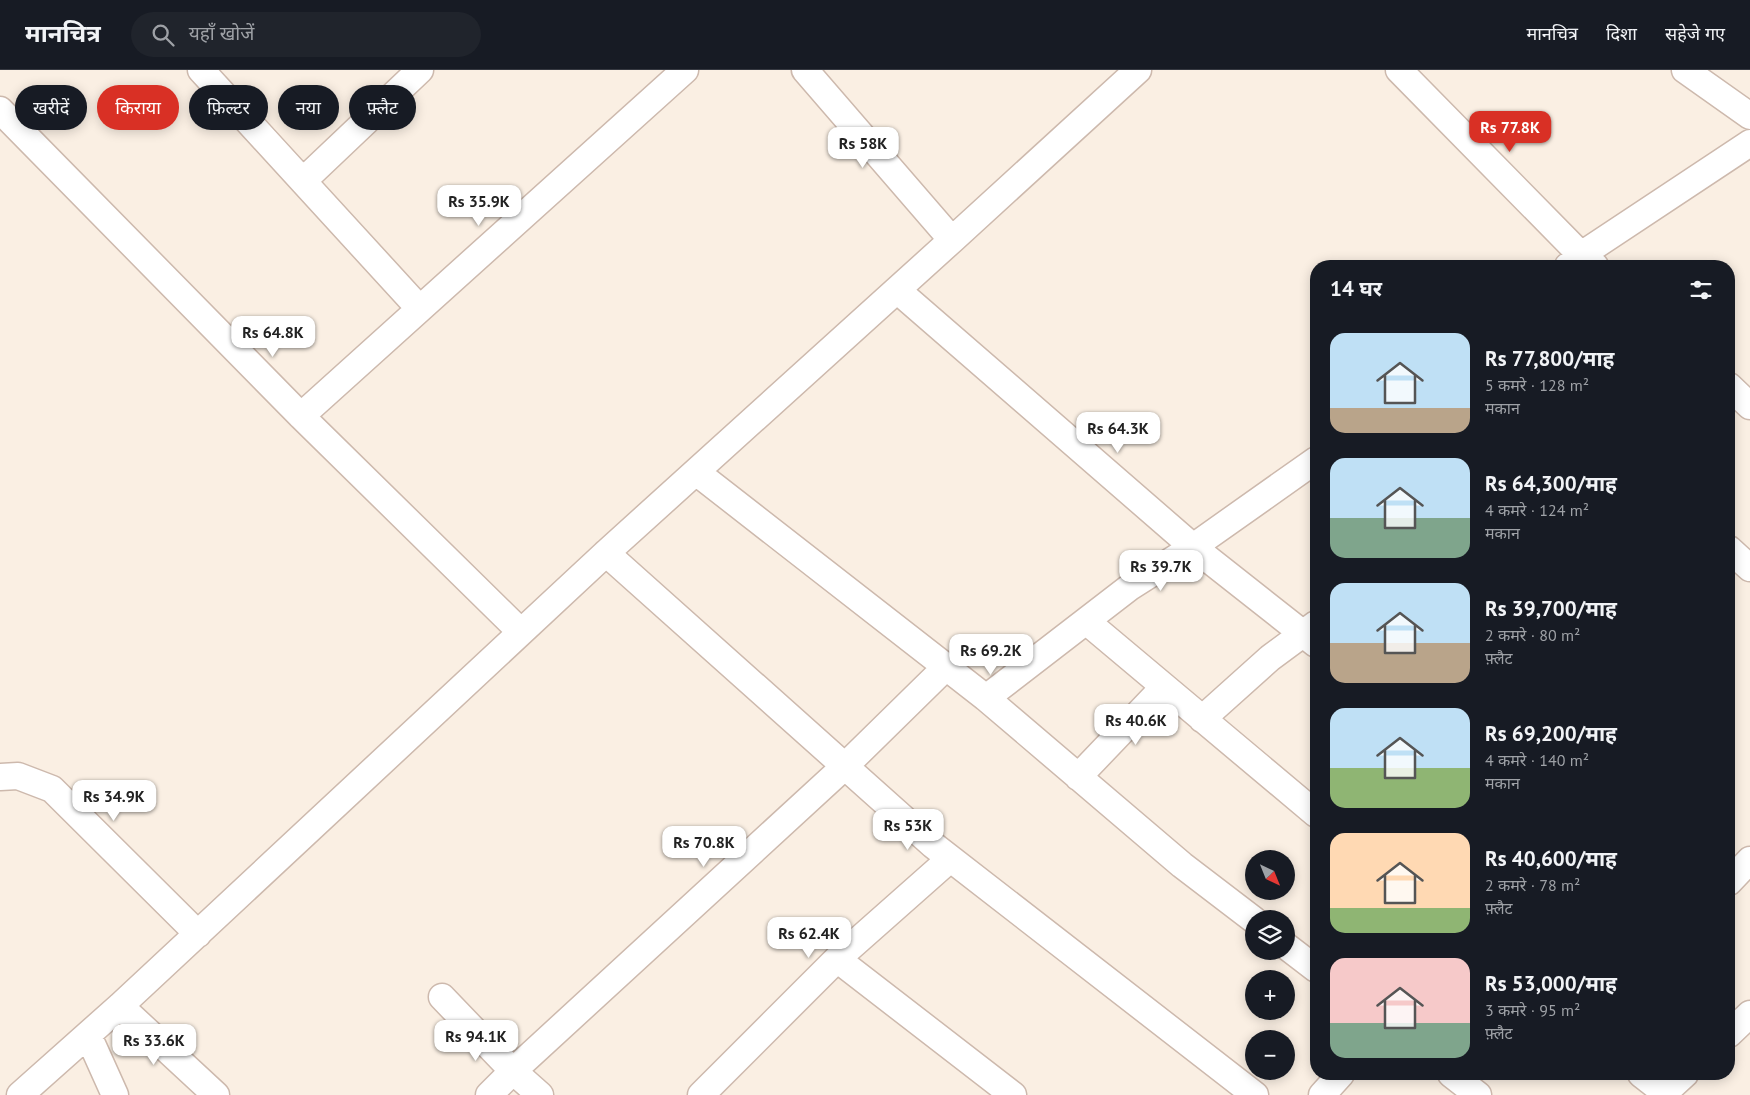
<!DOCTYPE html>
<html lang="hi">
<head>
<meta charset="utf-8">
<style>
  :root { --surface:#171b24; --page:#20242c; --text:#f1f3f6; --muted:#9ea1a6; --line:#363941; --accent:#d93025 }
  body { margin:0; font-family:"PT Sans","Noto Sans Devanagari",sans-serif; background:var(--page); color:var(--text); height:100vh; display:flex; flex-direction:column; font-size:19px; white-space:nowrap }
  * { box-sizing:border-box; margin:0 }
  p { font-size:16px; color:var(--muted) }
  .icon { flex:none; width:28px; height:28px; fill:none; stroke:currentColor; stroke-width:2; stroke-linecap:round; stroke-linejoin:round }
  .map { position:relative; flex:1; overflow:hidden }
  .sheet { position:absolute; left:1310px; top:190px; width:425px; height:820px; display:flex; flex-direction:column; background:var(--surface); border-radius:20px; box-shadow:0 2px 12px #0003 }
  .sheet>* { flex:none }
  .guide { position:absolute; left:15px; top:15px; width:475px; height:45px; display:flex; gap:10px }
  .needle { width:32px; rotate:137deg }
  .tools { position:absolute; left:1245px; top:780px; display:grid; gap:10px }
  .tools a { display:grid; place-items:center; width:50px; height:50px; border-radius:50%; background:var(--surface); box-shadow:0 2px 12px #0003; font-size:25px }
  .price { position:absolute; translate:-50% -42px; padding:0 11px; border-radius:10px; background:#fff; color:#222; font-size:16px; line-height:32px; filter:drop-shadow(0 1px 2px #0008) }
  .price::after { content:''; position:absolute; left:50%; top:30px; width:15px; height:11px; margin-left:-8px; background:inherit; clip-path:polygon(0 0,100% 0,50% 100%) }
  .price.selected { background:var(--accent); color:#fff }
  ul { padding:0; list-style:none }
  li { display:flex; align-items:center; gap:15px; height:125px; padding:0 20px }
  li span { display:grid; place-items:center; flex:none; width:140px; height:100px; border-radius:15px; color:#555 }
  li>.icon { margin-inline-start:auto }
  span .icon { width:60px; height:60px; fill:#fffc; stroke-width:1 }
  li b { font-size:21px }
  h2 { display:flex; justify-content:space-between; align-items:center; height:60px; padding:0 20px; font-size:21px }
  .chip { padding:0 18px; border-radius:22px; background:var(--surface); box-shadow:0 2px 12px #0003; font-size:18px; line-height:45px }
  .chip.selected { background:var(--accent); color:#fff }
  header { display:flex; align-items:center; gap:30px; box-sizing:border-box; height:70px; padding:0 25px; background:var(--surface); border-bottom:1px solid var(--line) }
  header strong { font-size:24px }
  nav { display:flex; gap:28px; margin-inline-start:auto; font-size:18px }
  .search { width:350px; height:45px; background:var(--page); display:flex; align-items:center; gap:12px; box-sizing:border-box; padding:0 18px; border-radius:28px; color:var(--muted); font-size:19px }
  .map>svg:first-child { display:block }
</style>
</head>
<body>
<header>
<strong>मानचित्र</strong>
<div class="search"><svg class="icon" aria-label="search" viewBox="0 0 24 24"><circle cx="10" cy="10" r="6"/><path d="M15 15l6 6"/></svg>यहाँ खोजें</div>
<nav><a>मानचित्र</a><a>दिशा</a><a>सहेजे गए</a></nav>
</header>
<div class="map">
<svg width="1750" height="1025" viewBox="0 0 1750 1025">
  <rect width="100%" height="100%" fill="#faefe3"/>
  <g fill="none" stroke-linecap="round" stroke-linejoin="round">
    <g stroke="#cdb9ad" stroke-width="29">
      <path id="street" d="M 201,0 L 419,238
        M 805,0 L 952,170
        M 1399,0 L 1581,185 L 1595,196
        M 1685,0 L 1750,46
        M 0,40 L 301,346 L 521,562
        M 303,111 L 420,0
        M 1568,196 L 1581,185 L 1750,73
        M 897,220 L 1193,477 L 1316,574
        M 1729,316 L 1750,336
        M 301,346 L 685,0
        M 696,402 L 986,628 L 1182,795 L 1254,850
        M 1729,479 L 1750,498
        M 606,483 L 933,775 L 1255,1025
        M 1086,551 L 1316,744
        M 986,628 L 1130,517 L 1193,477 L 1316,390
        M 1202,649 L 1270,588 L 1316,554
        M 0,707 L 18,706 L 52,719 L 198,864
        M 1078,707 L 1164,617
        M 1729,812 L 1750,790
        M 1286,876 L 1316,899
        M 837,889 L 1013,1025
        M 442,927 L 513,1001 L 540,1025
        M 120,936 L 216,1025
        M 1729,964 L 1750,944
        M 88,965 L 115,1025
        M 1451,1004 L 1478,1025
        M 1641,1004 L 1664,1022
        M 20,1025 L 120,936 L 606,483 L 952,170 L 1138,0
        M 489,1025 L 513,1001 L 844,697 L 946,597
        M 701,1025 L 837,889 L 950,789
        M 1322,1025 L 1341,1004
        M 1662,1025 L 1685,1004"/>
    </g>
    <use href="#street" stroke="#fff" stroke-width="26"/>
  </g>
</svg>
<div class="tools">
<a><svg class="needle" viewBox="-14 -14 28 28"><path d="M0-13l5 13h-10z" fill="#e53935"/><path d="M0 13l5-13h-10z" fill="#9ea1a6"/></svg></a>
<a><svg class="icon" aria-label="layers" viewBox="0 0 24 24"><path d="M12 4l9 5-9 5-9-5zM3 14l9 5 9-5"/></svg></a>
<a>+</a>
<a>−</a>
</div>
<b class="price selected" style="left:1510px;top:83px">Rs 77.8K</b>
<b class="price" style="left:863px;top:99px">Rs 58K</b>
<b class="price" style="left:479px;top:157px">Rs 35.9K</b>
<b class="price" style="left:273px;top:288px">Rs 64.8K</b>
<b class="price" style="left:1118px;top:384px">Rs 64.3K</b>
<b class="price" style="left:1161px;top:522px">Rs 39.7K</b>
<b class="price" style="left:991px;top:606px">Rs 69.2K</b>
<b class="price" style="left:1136px;top:676px">Rs 40.6K</b>
<b class="price" style="left:114px;top:752px">Rs 34.9K</b>
<b class="price" style="left:908px;top:781px">Rs 53K</b>
<b class="price" style="left:704px;top:798px">Rs 70.8K</b>
<b class="price" style="left:809px;top:889px">Rs 62.4K</b>
<b class="price" style="left:476px;top:992px">Rs 94.1K</b>
<b class="price" style="left:154px;top:996px">Rs 33.6K</b>
<div class="guide">
<a class="chip">खरीदें</a>
<a class="chip selected">किराया</a>
<a class="chip">फ़िल्टर</a>
<a class="chip">नया</a>
<a class="chip">फ़्लैट</a>
</div>
<section class="sheet">
<h2>14 घर<svg class="icon" aria-label="filters" viewBox="0 0 24 24"><path d="M4 7h16M4 17h16"/><circle cx="9" cy="7" r="2"/><circle cx="15" cy="17" r="2"/></svg></h2>
<ul>
<li><span style="background:linear-gradient(#bfe0f5 75%,#b9a48a 0)"><svg class="icon" aria-label="home" viewBox="0 0 24 24"><path d="M3 11l9-7 9 7M6 9v11h12V9"/></svg></span><div><b>Rs 77,800/माह</b><p>5 कमरे · 128 m²</p><p>मकान</p></div></li>
<li><span style="background:linear-gradient(#bfe0f5 60%,#7fa58c 0)"><svg class="icon" aria-label="home" viewBox="0 0 24 24"><path d="M3 11l9-7 9 7M6 9v11h12V9"/></svg></span><div><b>Rs 64,300/माह</b><p>4 कमरे · 124 m²</p><p>मकान</p></div></li>
<li><span style="background:linear-gradient(#bfe0f5 60%,#b9a48a 0)"><svg class="icon" aria-label="home" viewBox="0 0 24 24"><path d="M3 11l9-7 9 7M6 9v11h12V9"/></svg></span><div><b>Rs 39,700/माह</b><p>2 कमरे · 80 m²</p><p>फ़्लैट</p></div></li>
<li><span style="background:linear-gradient(#bfe0f5 60%,#8fb573 0)"><svg class="icon" aria-label="home" viewBox="0 0 24 24"><path d="M3 11l9-7 9 7M6 9v11h12V9"/></svg></span><div><b>Rs 69,200/माह</b><p>4 कमरे · 140 m²</p><p>मकान</p></div></li>
<li><span style="background:linear-gradient(#ffd9b3 75%,#8fb573 0)"><svg class="icon" aria-label="home" viewBox="0 0 24 24"><path d="M3 11l9-7 9 7M6 9v11h12V9"/></svg></span><div><b>Rs 40,600/माह</b><p>2 कमरे · 78 m²</p><p>फ़्लैट</p></div></li>
<li><span style="background:linear-gradient(#f6c9c9 65%,#7fa58c 0)"><svg class="icon" aria-label="home" viewBox="0 0 24 24"><path d="M3 11l9-7 9 7M6 9v11h12V9"/></svg></span><div><b>Rs 53,000/माह</b><p>3 कमरे · 95 m²</p><p>फ़्लैट</p></div></li>
</ul>
</section>
</div>
</body>
</html>
